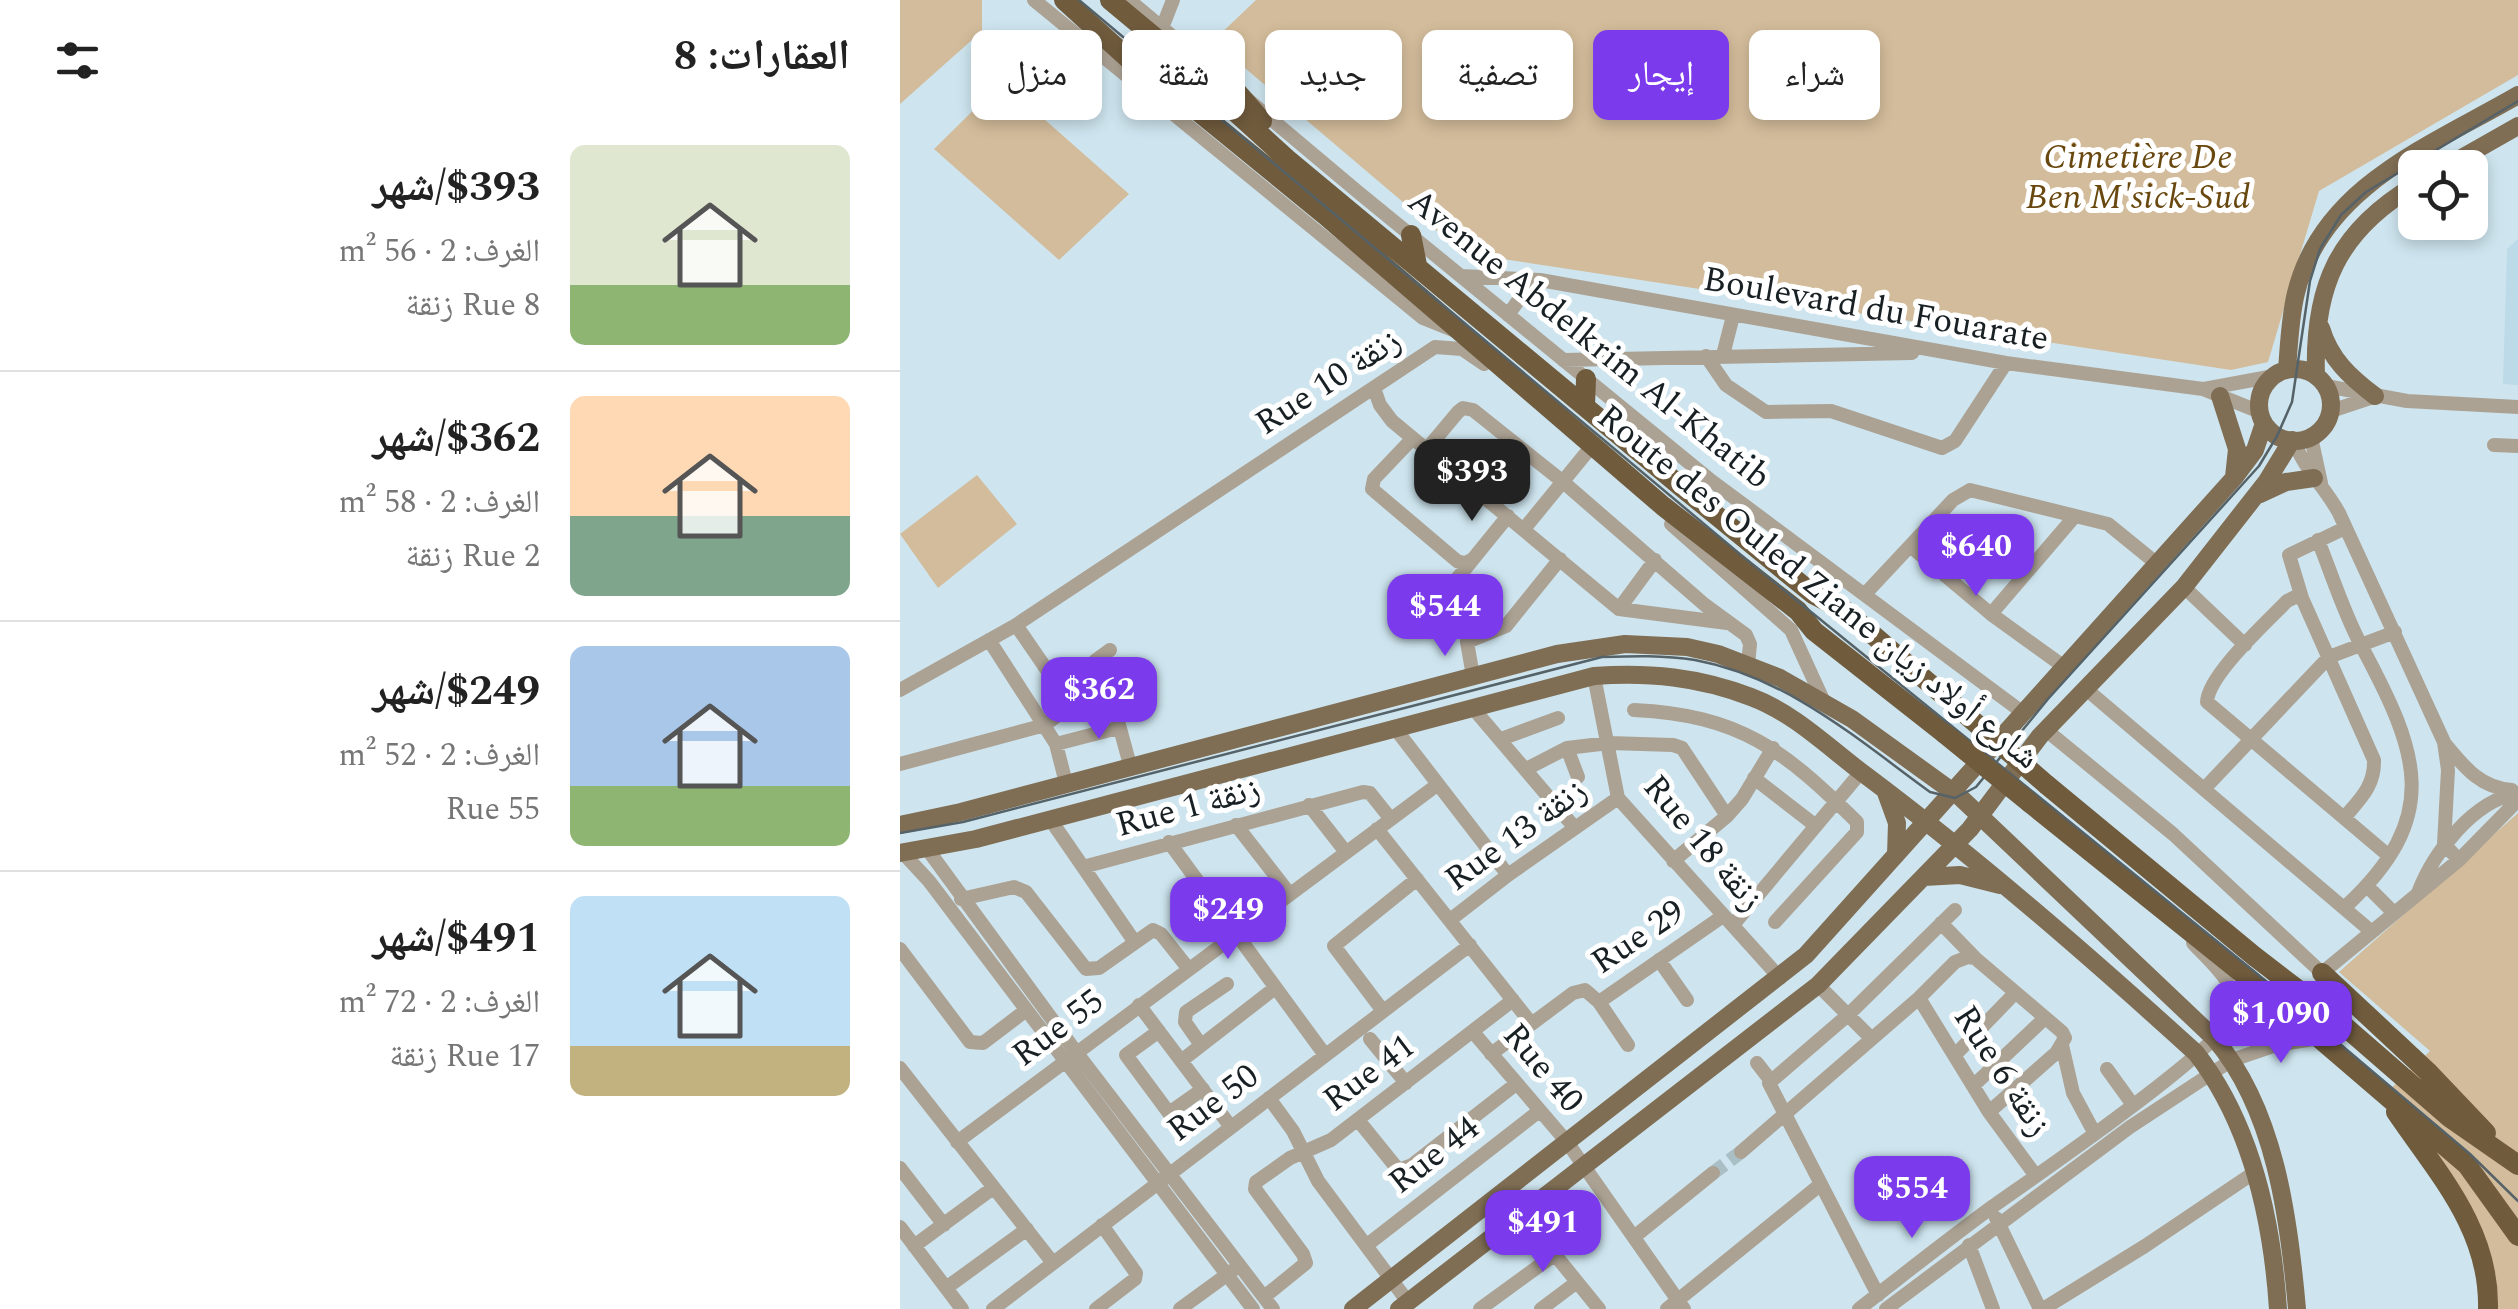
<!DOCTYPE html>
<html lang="ar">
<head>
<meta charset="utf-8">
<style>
  :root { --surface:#fff; --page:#f6f6f6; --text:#222; --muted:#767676; --line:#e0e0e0; --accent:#7c3aed }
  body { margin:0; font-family:Spectral,"Noto Naskh Arabic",serif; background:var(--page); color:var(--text); direction:rtl; height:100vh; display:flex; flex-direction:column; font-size:38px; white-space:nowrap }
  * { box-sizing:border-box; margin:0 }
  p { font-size:32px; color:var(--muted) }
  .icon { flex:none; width:55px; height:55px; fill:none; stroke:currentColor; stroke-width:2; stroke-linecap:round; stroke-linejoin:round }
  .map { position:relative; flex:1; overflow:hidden; direction:ltr }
  .sheet { display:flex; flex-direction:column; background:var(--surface); width:900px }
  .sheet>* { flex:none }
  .banner { position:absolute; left:30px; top:30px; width:950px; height:90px; direction:rtl; display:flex; gap:20px }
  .controls { position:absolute; left:1498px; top:150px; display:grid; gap:20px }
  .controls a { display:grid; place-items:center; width:90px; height:90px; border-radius:15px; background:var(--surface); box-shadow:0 5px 15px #0003; font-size:50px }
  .price { position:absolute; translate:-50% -85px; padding:0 22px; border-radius:20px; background:var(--accent); color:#fff; font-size:32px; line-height:65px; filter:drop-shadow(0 2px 5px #0008) }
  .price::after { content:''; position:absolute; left:50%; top:60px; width:30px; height:22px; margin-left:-15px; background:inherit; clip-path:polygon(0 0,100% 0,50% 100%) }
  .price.selected { background:#222; color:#fff }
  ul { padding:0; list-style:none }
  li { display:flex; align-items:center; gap:30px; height:250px; padding:0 50px }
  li+li { border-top:2px solid var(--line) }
  li span { display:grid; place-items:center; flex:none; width:280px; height:200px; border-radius:15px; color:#555 }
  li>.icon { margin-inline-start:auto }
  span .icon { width:120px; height:120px; fill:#fffc; stroke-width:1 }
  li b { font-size:42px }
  h2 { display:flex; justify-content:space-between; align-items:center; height:120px; padding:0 50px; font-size:42px }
  .chip { padding:0 35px; border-radius:15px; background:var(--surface); box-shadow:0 5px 15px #0003; font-size:35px; line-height:90px }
  .chip.selected { background:var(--accent); color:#fff }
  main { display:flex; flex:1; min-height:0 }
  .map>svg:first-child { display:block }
</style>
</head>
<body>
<main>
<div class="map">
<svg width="1618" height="1309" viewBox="0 0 1618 1309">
  <rect width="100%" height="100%" fill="#cee5ef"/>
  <path fill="#bcdae7" d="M 1618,239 L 1618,385 L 1603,384 L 1607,249 Z"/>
  <path fill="#d3bc9b" d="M 0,0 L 82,0 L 82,31 L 0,104 Z
    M 356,0 L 1618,0 L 1618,75 L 1419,191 L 1368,362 L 1331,370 L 563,253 L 313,41 Z
    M 102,82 L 229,194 L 159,260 L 34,149 Z
    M 77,475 L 117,524 L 38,588 L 0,534 Z
    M 1618,813 L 1618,1309 L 1588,1309 L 1580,1242 L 1485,1094 L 1530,1051 L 1439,972 Z"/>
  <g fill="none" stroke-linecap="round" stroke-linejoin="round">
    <path stroke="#aabec6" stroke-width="14" stroke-dasharray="14 7" stroke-linecap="butt" d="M 813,1173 L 841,1152"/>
    <path stroke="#aca294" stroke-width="14" d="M 134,0 L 523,318 L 553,330
      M 229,0 L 458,192 L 809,479 L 1122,712
      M 262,28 L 273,0
      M 562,276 L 640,280 L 1106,363 L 1303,389 L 1360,412
      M 608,315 L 625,291 L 639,280
      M 823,355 L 833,316
      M 806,356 L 826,385 L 866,412 L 931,411 L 1042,448 L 1055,441 L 1106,363
      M 663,360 L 1012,353
      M 1426,386 L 1507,401 L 1618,407
      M 474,388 L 480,405 L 492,421 L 719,609 L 755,560
      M 1304,389 L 1374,376
      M 1431,411 L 1473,397
      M 1411,437 L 1421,483
      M 513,438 L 474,479 L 472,489 L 557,561 L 566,564 L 569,561
      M 1394,441 C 1404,469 1425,487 1439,513 L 1544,742 L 1548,770 L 1544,844 L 1559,860
      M 1594,445 L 1618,446
      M 527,449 L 558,412 L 563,408 L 573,410 L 662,481 L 805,605 L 846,635 L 850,644 L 848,665
      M 771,524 L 891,630 L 924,702
      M 624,529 L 687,452
      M 1418,540 C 1432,575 1444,614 1462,647 C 1518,752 1544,816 1445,907
      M 1010,546 L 1091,614
      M 1284,587 L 1345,645
      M 966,593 L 1053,500 L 1070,490 L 1208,524 L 1256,563
      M 1402,598 L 1395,597 L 1387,601 C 1367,622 1308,675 1307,702 L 1489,856
      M 539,601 L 608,516
      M 719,609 L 827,623
      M 116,625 L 171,705
      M 89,640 L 156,744 L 166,783
      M 210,650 L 195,661 L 193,667 L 204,692 L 212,699 L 230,765
      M 1163,666 L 1091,614 L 1175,516
      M 573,676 L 567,642 L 606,626 L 660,559
      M 694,676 L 718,798 L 880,978
      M 1186,689 L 1472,932
      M 0,690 L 116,625 L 535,347 L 562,349 L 584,364
      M 572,707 L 675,828
      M 734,710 C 840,715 884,750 957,822 L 957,832 L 875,922
      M 494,727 L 608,875
      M 1146,730 L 1273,834 L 1422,973 L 1559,860 L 1615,803 L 1617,794
      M 601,739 L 658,718
      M 156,744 L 218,728
      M 1546,745 C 1565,768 1581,788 1612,790
      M 667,748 L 678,777
      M 0,764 L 145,725 L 171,705 L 204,692
      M 626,769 L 667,748 L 709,743 L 773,745 L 782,748 L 827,816
      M 854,778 L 916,826
      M 1304,789 L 1429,657 L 1495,632
      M 409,805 L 445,851
      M 1444,818 C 1460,799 1475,786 1474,760 L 1402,598 L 1389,555 L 1445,528
      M 150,819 L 234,941
      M 336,825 L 389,893
      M 477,829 L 631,1023
      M 269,842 L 425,1055
      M 28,850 L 176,1052 L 373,1309
      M 3,853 L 29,881 L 353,1309
      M 773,861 L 827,816 L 842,799 L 873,748
      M 183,867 L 463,792 L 470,793 L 490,818
      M 1467,886 L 1494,913
      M 1518,893 C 1533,853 1573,801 1618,793
      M 61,899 L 114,887 L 126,892 L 186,969 L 199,968 L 253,930 L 261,934 L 288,968
      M 550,920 L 608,875 L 718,798
      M 1041,923 L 1075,958 L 1162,1032 L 1165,1038 L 1156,1053 L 1089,1112
      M 833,925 L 961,772
      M 0,949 L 70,1042 L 83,1043 L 125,1011
      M 759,960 L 787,1000
      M 918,985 L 971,1038
      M 1019,998 L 1089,1112 L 1136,1176
      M 699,1002 L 728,1045
      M 239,1005 L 331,1127
      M 483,1011 L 434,946 L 517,879
      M 259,1031 L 226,1055 L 269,1113 L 303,1089
      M 573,1032 L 667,1142 L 784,1309
      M 470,1039 L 506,1083
      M 301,1045 L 285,1022 L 286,1012 L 327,984
      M 1162,1045 L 1173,1093 L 1195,1134
      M 591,1054 L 673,993 L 685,990 L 699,1002 L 823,916
      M 1055,1055 L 1115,993
      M 281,1061 L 375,988
      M 857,1063 L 871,1081
      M 0,1068 L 153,1263
      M 1207,1069 L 1233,1105
      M 1073,1086 L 1145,1018
      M 369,1098 L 393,1131 L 418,1181 L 508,1302
      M 458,1120 L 496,1167 L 501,1169 L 512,1165 L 616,1084
      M 57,1142 L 537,785
      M 841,1152 L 1019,998 L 1055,962 L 1068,957 L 1075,958
      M 0,1168 L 44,1225
      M 622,1214 L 699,1309
      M 1096,1218 L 1140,1309
      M 0,1227 L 62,1309
      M 734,1237 L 813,1173
      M 467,1245 L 638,1112
      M 1069,1245 L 1093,1309
      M 14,1246 L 93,1188
      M 46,1288 L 127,1229
      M 978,1295 L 869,1083 L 948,1015 L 1055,910
      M 364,1297 L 406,1263 L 403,1254 L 355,1189 L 356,1182 L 390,1158 L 431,1140 L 613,1000
      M 93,1309 L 570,945
      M 196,1309 L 235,1279 L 236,1273 L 202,1225
      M 280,1309 L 332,1271
      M 580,1309 L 654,1255
      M 641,1309 L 677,1282
      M 767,1309 L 921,1184
      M 959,1309 C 1003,1275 1047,1240 1092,1207 C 1131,1179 1326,1047 1334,1012 C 1340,985 1309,961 1293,943
      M 986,1309 L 1230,1127 L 1332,1060 L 1376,1045 L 1420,1038
      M 1143,1309 L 1245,1246 L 1355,1172"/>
    <path stroke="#806e54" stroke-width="18" d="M 1544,168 L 1618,126
      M 1421,328 C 1430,359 1450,377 1475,396
      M1359 405a36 36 0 1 1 72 0a36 36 0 1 1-72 0Z
      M 1387,370 C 1389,345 1390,317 1396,293 C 1422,186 1532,145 1618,95
      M 1416,376 C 1413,286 1438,231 1515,185
      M 1320,396 L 1337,449 L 1334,477
      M 1360,494 L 1386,482 L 1414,478
      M 985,790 L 997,823 L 996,855
      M 0,825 L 61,812 L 657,654 L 725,644 L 787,647 L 818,654 L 880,678 L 952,719 L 1060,797 L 1314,1038 C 1375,1109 1389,1218 1397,1309
      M 0,853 L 76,839 L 694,676 C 749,672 799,677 851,697 C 894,713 928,747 964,774 C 1080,861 1188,955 1296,1053 C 1352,1125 1372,1219 1378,1309
      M 1024,877 L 1060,875 L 1100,885
      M 453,1309 L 906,955 L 1334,478 L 1355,450 L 1364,423
      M 499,1309 L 918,985 L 1070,829 L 1140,736 L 1284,587 L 1367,481 L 1392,440"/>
    <path stroke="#705b3d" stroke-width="20" d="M 164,0 L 264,91 L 294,108 L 425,215 L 763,506 L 898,611 L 914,631 L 1045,734
      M 210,0 L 293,69 L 308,87 L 387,159 L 784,489 L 913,594 L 944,610 L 1064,713
      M 337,92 L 362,121
      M 511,235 L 517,265
      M 685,406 L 686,379
      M 1147,785 L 1354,956 L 1435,1018 L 1549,1117 L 1618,1165
      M 1130,803 L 1368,994 L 1567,1165 L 1618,1236
      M 1422,973 L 1527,1071 L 1586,1133
      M 1496,1112 C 1538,1174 1590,1229 1588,1309"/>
    <path stroke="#556268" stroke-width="2.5" d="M 179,0 L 841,555 L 1356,973 L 1570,1154 L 1618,1201
      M 0,833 L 63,822 L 702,657 C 733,656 764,655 795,660 C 887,677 957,739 1030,792 L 1055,798 L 1076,787 L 1148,699 L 1359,466 L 1377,436 L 1392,402 L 1410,281 L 1420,249 L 1441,215 L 1466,192 L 1618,101"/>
    <path stroke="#705b3d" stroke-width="20" d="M 1064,713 L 1147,785
      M 1045,734 L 1130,803"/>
  </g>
  <g text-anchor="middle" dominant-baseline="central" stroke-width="10" stroke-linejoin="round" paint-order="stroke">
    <g font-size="35" font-style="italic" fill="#69480f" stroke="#fff">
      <text x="1238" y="157">Cimetière De<tspan x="1238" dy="40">Ben M'sick-Sud</tspan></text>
    </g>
    <g font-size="35" fill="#182024" stroke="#fff">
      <text transform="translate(976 309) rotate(10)">Boulevard du Fouarate</text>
      <text transform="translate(689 339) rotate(39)">Avenue Abdelkrim Al-Khatib</text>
      <text transform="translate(428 382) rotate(-33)">Rue 10 زنقة</text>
      <text transform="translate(918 587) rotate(39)">Route des Ouled Ziane شارع أولاد زيان</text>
      <text transform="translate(288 807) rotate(-15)">Rue 1 زنقة</text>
      <text transform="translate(616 835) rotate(-36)">Rue 13 زنقة</text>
      <text transform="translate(803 843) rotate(50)">Rue 18 زنقة</text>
      <text transform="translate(738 937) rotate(-34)">Rue 29</text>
      <text transform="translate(158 1028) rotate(-37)">Rue 55</text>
      <text transform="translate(643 1068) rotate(50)">Rue 40</text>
      <text transform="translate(1102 1071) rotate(57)">Rue 6 زنقة</text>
      <text transform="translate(469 1073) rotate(-37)">Rue 41</text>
      <text transform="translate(313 1103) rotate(-37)">Rue 50</text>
      <text transform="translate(534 1155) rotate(-38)">Rue 44</text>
    </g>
  </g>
</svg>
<div class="controls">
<a><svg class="icon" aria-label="locate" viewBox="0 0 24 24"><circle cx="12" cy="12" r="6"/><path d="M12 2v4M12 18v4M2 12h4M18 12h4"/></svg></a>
</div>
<b class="price selected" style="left:572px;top:524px">$393</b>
<b class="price" style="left:1076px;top:599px">$640</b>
<b class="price" style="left:545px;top:659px">$544</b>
<b class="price" style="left:199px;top:742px">$362</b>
<b class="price" style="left:328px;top:962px">$249</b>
<b class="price" style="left:1381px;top:1066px">$1,090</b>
<b class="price" style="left:1012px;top:1241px">$554</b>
<b class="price" style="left:643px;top:1275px">$491</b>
<div class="banner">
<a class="chip">شراء</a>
<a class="chip selected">إيجار</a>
<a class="chip">تصفية</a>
<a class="chip">جديد</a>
<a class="chip">شقة</a>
<a class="chip">منزل</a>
</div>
</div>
<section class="sheet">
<h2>العقارات: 8<svg class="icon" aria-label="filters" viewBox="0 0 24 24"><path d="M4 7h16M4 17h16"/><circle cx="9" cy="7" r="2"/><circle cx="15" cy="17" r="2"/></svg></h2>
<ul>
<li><span style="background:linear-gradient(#dfe7d0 70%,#8fb573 0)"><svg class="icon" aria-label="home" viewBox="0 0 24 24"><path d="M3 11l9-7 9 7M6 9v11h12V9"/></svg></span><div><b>$393/شهر</b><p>الغرف: 2 · 56 m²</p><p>Rue 8 زنقة</p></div></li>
<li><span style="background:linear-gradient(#ffd9b3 60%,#7fa58c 0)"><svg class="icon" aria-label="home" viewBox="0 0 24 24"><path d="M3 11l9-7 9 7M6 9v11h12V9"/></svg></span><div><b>$362/شهر</b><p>الغرف: 2 · 58 m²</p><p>Rue 2 زنقة</p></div></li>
<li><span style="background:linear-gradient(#a9c7e8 70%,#8fb573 0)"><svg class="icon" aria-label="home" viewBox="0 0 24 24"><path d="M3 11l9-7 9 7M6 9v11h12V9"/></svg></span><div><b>$249/شهر</b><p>الغرف: 2 · 52 m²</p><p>Rue 55</p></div></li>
<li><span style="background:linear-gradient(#bfe0f5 75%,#c2b280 0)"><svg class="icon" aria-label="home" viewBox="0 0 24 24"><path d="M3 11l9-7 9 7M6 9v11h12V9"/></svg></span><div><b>$491/شهر</b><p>الغرف: 2 · 72 m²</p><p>Rue 17 زنقة</p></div></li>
</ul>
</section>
</main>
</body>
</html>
